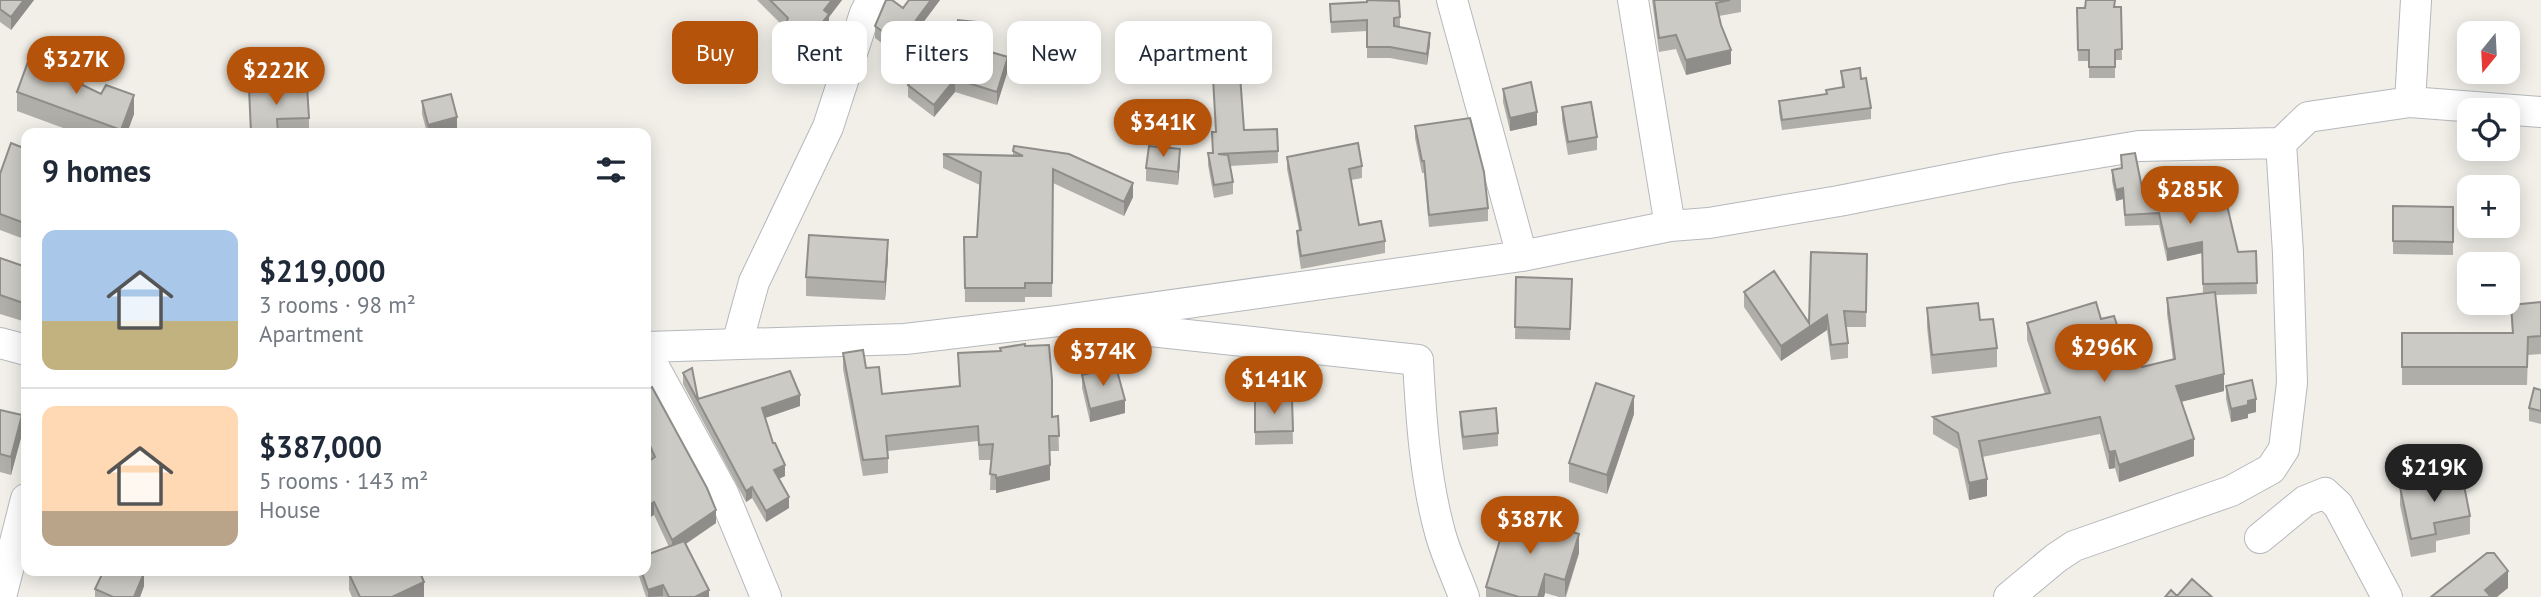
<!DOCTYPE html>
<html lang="en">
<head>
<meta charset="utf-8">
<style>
  :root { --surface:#fff; --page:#f6f6f7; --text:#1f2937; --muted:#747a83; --line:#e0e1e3; --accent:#b45309 }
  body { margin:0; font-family:"PT Sans",sans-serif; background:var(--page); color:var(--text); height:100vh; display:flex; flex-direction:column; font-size:26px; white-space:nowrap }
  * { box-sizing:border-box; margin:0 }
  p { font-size:23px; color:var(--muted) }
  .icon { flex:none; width:38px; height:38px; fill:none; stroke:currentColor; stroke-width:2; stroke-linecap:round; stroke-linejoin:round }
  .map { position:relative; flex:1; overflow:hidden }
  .details { position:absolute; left:21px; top:128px; width:630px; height:448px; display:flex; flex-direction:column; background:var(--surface); border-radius:14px; box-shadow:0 4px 18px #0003 }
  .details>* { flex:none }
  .hud { position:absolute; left:672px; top:21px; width:665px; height:63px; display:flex; gap:14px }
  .needle { width:46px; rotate:198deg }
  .fabs { position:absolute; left:2457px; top:21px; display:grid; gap:14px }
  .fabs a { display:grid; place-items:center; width:63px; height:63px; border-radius:14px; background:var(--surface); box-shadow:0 4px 18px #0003; font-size:35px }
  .price { position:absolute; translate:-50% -60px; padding:0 16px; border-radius:24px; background:var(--accent); color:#fff; font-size:23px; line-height:46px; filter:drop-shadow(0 2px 4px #0008) }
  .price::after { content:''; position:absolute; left:50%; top:42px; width:21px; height:16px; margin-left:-10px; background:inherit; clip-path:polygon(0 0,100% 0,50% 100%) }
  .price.current { background:#222; color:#fff }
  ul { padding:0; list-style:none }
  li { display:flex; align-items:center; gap:21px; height:175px; padding:0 21px }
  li+li { border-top:2px solid var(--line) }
  li span { display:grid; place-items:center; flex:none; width:196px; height:140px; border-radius:14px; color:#555 }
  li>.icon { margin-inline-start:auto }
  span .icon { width:84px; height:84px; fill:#fffc; stroke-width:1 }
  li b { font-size:30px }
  h2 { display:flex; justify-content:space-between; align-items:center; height:84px; padding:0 21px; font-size:30px }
  .pill { padding:0 24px; border-radius:14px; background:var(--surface); box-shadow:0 4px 18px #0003; font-size:24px; line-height:63px }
  .pill.current { background:var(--accent); color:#fff }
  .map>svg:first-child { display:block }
</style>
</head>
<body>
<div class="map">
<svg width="2541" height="597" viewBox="0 0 2541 597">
  <rect width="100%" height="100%" fill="#f1efe8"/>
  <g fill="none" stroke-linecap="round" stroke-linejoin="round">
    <g stroke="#b5b8bc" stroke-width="32">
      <path id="minor" d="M 1452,0 L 1522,256
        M 1633,0 L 1670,226
        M 2410,102 L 2416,0
        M 1104,326 L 1418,360 C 1421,418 1425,480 1441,536 C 1447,557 1457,577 1464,597
        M 0,343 L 26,350
        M 737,344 L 754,282 L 828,127 L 865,13 L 872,0
        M 646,347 L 905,339 L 1058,321 L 1522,256 L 1670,226 L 1709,223 L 1839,201 L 2007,168 L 2139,146 L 2281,143 L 2308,117 L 2410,102 L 2541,112
        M 646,352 L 723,493 L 766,597
        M 2260,538 L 2305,501 L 2325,493 L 2338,505 L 2387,597
        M 1,597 L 26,499
        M 2009,597 L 2056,558 L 2074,546 L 2231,491 L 2271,469 L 2284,449 L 2292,383 L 2288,253 L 2281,143"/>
    </g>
    <use href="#minor" stroke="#fff" stroke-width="30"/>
  </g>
  <path fill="#afaea9" d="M 0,0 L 34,0 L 11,30 L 0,22 Z
    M 757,0 L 842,0 L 829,17 L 829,27 L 822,36 L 834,53 L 824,81 L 776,66 L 776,53 L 784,27 Z
    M 909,0 L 940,0 L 922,24 L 954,49 L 976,35 L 974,47 L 1008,70 L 997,105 L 955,92 L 934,117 L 908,97 L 908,85 L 919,71 L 875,38 L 875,26 L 903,8 Z
    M 1652,0 L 1741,0 L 1741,12 L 1719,16 L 1731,64 L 1686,75 L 1676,49 L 1659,52 Z
    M 1367,2 L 1400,17 L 1400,27 L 1430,44 L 1427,65 L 1390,58 L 1367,58 L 1367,31 L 1331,33 L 1330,4 Z
    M 2121,7 L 2122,60 L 2115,60 L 2115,78 L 2089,78 L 2089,61 L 2078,61 L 2077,8 Z
    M 1841,71 L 1861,79 L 1871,108 L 1871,119 L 1782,130 L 1779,112 L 1779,101 L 1826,94 L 1826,90 L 1842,87 Z
    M 1213,77 L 1244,130 L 1278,151 L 1278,163 L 1230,166 L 1233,182 L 1233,194 L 1214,198 L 1208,165 L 1208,153 L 1212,153 L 1212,132 L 1216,132 Z
    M 249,88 L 309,118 L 309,131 L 278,132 L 278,133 L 251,133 Z
    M 1503,89 L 1537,125 L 1510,131 L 1503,102 Z
    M 17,92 L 134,114 L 127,133 L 77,133 L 17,111 Z
    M 422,101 L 457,130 L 447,133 L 427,133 L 422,114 Z
    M 1562,107 L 1597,137 L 1597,150 L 1568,155 L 1562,120 Z
    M 1415,126 L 1488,208 L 1488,221 L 1429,227 L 1424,173 L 1422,173 L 1415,138 Z
    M 26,149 L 26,237 L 25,237 L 24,239 L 0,230 L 0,174 Z
    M 1013,151 L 1133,197 L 1124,216 L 1053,183 L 1052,297 L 1025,297 L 1025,302 L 965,302 L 964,237 L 977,237 L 980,185 L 943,168 L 943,154 L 1013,155 Z
    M 2121,155 L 2147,194 L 2187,209 L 2238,252 L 2256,251 L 2257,294 L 2215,295 L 2224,391 L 2181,402 L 2194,456 L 2119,482 L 2115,468 L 2109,469 L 2100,434 L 1982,457 L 1987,496 L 1969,500 L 1958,449 L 1933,434 L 1933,417 L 2045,394 L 2027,340 L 2027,323 L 2101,319 L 2130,364 L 2142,367 L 2173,360 L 2167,314 L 2167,298 L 2203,293 L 2202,253 L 2167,261 L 2159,225 L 2125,226 L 2123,199 L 2116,201 L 2112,181 L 2112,170 L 2121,168 Z
    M 1287,157 L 1362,166 L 1362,178 L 1351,180 L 1359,225 L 1385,241 L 1385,253 L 1301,269 L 1297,243 L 1297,231 L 1299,230 L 1287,169 Z
    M 1180,162 L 1178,185 L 1146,181 L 1146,168 Z
    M 2393,206 L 2453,207 L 2453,255 L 2393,254 Z
    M 1867,254 L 1866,327 L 1846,327 L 1848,343 L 1848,358 L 1831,360 L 1827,330 L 1781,361 L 1744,307 L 1744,292 L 1809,323 Z
    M 0,258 L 26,267 L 26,322 L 0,314 Z
    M 888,258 L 885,300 L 806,296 L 806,277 Z
    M 1516,277 L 1572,279 L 1570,340 L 1515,339 Z
    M 2541,302 L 2541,354 L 2528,355 L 2527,385 L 2402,385 L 2402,333 L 2512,333 L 2511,305 Z
    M 1927,308 L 1980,320 L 1997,348 L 1997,367 L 1932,374 L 1927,327 Z
    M 843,353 L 866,368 L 882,394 L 959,386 L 958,353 L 1052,417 L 1058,416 L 1059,451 L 1049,451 L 1050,480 L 996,493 L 996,490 L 990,490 L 991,460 L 979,460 L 978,441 L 888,451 L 888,473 L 863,476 L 843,369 Z
    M 683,373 L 698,399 L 800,406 L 765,418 L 785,476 L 779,479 L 789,508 L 766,522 L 752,498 L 746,502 L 683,384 Z
    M 1082,375 L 1125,413 L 1090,422 L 1082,388 Z
    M 2226,386 L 2256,412 L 2248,414 L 2248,418 L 2231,422 L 2226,399 Z
    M 646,390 L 716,523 L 686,544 L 709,597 L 646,597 L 637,570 L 646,570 L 669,547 L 654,515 L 651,459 L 646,449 Z
    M 2541,390 L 2541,424 L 2529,421 L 2529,408 Z
    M 1292,399 L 1293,444 L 1255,445 L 1255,400 Z
    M 0,410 L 22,434 L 11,475 L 0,472 Z
    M 1460,412 L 1498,433 L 1498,446 L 1463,450 L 1460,425 Z
    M 1634,414 L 1607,494 L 1569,482 L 1569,463 Z
    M 2400,487 L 2470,516 L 2470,534 L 2436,541 L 2436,552 L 2411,557 L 2400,505 Z
    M 1579,553 L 1566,597 L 1559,597 L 1545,593 L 1544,597 L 1486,597 L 1486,587 Z
    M 349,574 L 424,597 L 352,597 L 349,590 Z
    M 144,586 L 140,597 L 95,597 L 95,589 Z"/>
  <path fill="#8f8d8a" d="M 24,0 L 34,0 L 11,30 L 11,17 Z
    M 832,0 L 842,0 L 829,17 L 829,27 L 814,46 L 814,33 L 824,10 Z
    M 931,0 L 940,0 L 916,32 L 916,20 Z
    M 976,22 L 976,35 L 973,59 L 973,47 Z
    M 1430,33 L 1430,44 L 1427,65 L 1427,54 Z
    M 834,40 L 834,53 L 824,81 L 824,69 Z
    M 1731,50 L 1731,64 L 1686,75 L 1686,60 Z
    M 1008,57 L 1008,70 L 997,105 L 997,92 Z
    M 955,79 L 955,92 L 934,117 L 934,105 Z
    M 134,95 L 134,114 L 127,133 L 121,133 Z
    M 1537,112 L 1537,125 L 1510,131 L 1510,118 Z
    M 457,117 L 457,130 L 447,133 L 428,133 L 428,125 Z
    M 1180,149 L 1180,162 L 1178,185 L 1178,172 Z
    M 1133,183 L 1133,197 L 1124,216 L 1124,202 Z
    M 2123,188 L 2123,199 L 2116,201 L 2116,190 Z
    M 25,220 L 25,237 L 24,239 L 24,223 Z
    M 888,240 L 888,258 L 885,300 L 885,282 Z
    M 2202,242 L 2202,253 L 2167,261 L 2167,249 Z
    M 1827,315 L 1827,330 L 1781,361 L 1781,346 Z
    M 2224,374 L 2224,391 L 2176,403 L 2176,386 Z
    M 800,395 L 800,406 L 762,419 L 762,408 Z
    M 1634,396 L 1634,414 L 1607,494 L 1607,475 Z
    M 2256,399 L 2256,412 L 2248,414 L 2248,418 L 2231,422 L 2231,409 L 2248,401 Z
    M 1125,400 L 1125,413 L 1090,422 L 1090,409 Z
    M 22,415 L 22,434 L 11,475 L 11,457 Z
    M 2194,439 L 2194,456 L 2119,482 L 2119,465 Z
    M 2115,451 L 2115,468 L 2109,469 L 2109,452 Z
    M 785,465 L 785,476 L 774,481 L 774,470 Z
    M 1050,465 L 1050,480 L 996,493 L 996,478 Z
    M 1987,479 L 1987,496 L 1969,500 L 1969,483 Z
    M 752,487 L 752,498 L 746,502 L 746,491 Z
    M 789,497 L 789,508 L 766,522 L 766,511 Z
    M 654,502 L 654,515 L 646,520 L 646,507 Z
    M 716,510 L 716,523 L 672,553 L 672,540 Z
    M 1579,534 L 1579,553 L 1565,597 L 1565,580 Z
    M 2508,571 L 2508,588 L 2497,597 L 2485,597 L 2485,590 Z
    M 144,573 L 144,586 L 140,597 L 134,597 Z
    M 1545,574 L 1545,593 L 1544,597 L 1538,597 Z
    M 424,582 L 424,597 L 392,597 Z
    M 663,585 L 663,596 L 648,597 L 648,590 Z
    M 709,590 L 709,597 L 695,597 Z"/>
  <path fill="#cccac5" stroke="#8f8d8a" stroke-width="2" d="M 0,0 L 24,0 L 11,17 L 0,9 Z
    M 770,0 L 832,0 L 824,10 L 829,14 L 814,33 L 834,40 L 824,69 L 776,53 L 788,18 Z
    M 886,0 L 892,0 L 903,8 L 909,0 L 931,0 L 916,20 L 954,49 L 958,20 L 976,22 L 973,47 L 1008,57 L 997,92 L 955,79 L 934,105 L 908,85 L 921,68 L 941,75 L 875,26 Z
    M 1367,0 L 1399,1 L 1400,17 L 1394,18 L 1394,26 L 1430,33 L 1427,54 L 1390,47 L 1367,47 L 1367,20 L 1331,22 L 1330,4 L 1367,2 Z
    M 1654,0 L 1730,0 L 1716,3 L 1721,25 L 1731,50 L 1686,60 L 1676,35 L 1659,38 Z
    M 2086,0 L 2115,0 L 2114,7 L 2121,7 L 2122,49 L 2115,50 L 2115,67 L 2089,67 L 2089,50 L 2078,50 L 2077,8 L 2085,8 Z
    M 29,59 L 101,94 L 106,85 L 134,95 L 121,130 L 17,92 Z
    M 1860,68 L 1861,79 L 1866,78 L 1871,108 L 1782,120 L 1779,101 L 1827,94 L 1826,90 L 1844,87 L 1841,71 Z
    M 1240,75 L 1244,130 L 1277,129 L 1278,151 L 1218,154 L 1228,155 L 1233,182 L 1214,185 L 1208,153 L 1213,153 L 1212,132 L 1216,132 L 1213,77 Z
    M 1531,82 L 1537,112 L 1510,118 L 1503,89 Z
    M 307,86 L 309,118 L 277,119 L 278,133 L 251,133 L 249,88 Z
    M 451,94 L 457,117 L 428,125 L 422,101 Z
    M 1591,102 L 1597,137 L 1568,142 L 1562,107 Z
    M 1470,118 L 1484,172 L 1488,208 L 1429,215 L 1424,161 L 1422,161 L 1415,126 Z
    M 11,143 L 26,149 L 26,221 L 25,220 L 24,223 L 0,214 L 0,174 Z
    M 1358,143 L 1362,166 L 1349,169 L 1359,225 L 1381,221 L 1385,241 L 1301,256 L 1297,231 L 1301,230 L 1287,157 Z
    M 1014,146 L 1069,154 L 1133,183 L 1124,202 L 1053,169 L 1052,283 L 1025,283 L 1025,288 L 965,288 L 964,237 L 977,237 L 981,172 L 943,154 L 1023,156 L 1013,151 Z
    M 1149,146 L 1180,149 L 1178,172 L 1146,168 Z
    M 2135,153 L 2142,188 L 2146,188 L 2147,194 L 2181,186 L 2187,209 L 2226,201 L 2238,252 L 2256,251 L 2257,283 L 2203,284 L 2202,242 L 2167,249 L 2159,213 L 2125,215 L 2123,188 L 2116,190 L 2112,170 L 2122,168 L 2121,155 Z
    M 2393,206 L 2453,207 L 2453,242 L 2393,241 Z
    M 809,235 L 888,240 L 885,282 L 806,277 Z
    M 1811,252 L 1867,254 L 1866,312 L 1844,311 L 1848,343 L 1831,345 L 1827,315 L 1781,346 L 1744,292 L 1774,271 L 1809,323 Z
    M 0,258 L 26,267 L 26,304 L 0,295 Z
    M 1516,277 L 1572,279 L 1570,329 L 1515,327 Z
    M 2215,292 L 2224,374 L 2176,386 L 2194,439 L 2119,465 L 2115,451 L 2109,452 L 2100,417 L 1979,441 L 1987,479 L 1969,483 L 1958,433 L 1933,417 L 2050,393 L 2027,323 L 2096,302 L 2101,319 L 2114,316 L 2130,364 L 2140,362 L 2142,367 L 2175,359 L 2167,298 Z
    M 2541,302 L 2541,336 L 2528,337 L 2527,367 L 2402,367 L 2402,333 L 2513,333 L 2511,305 Z
    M 1978,303 L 1980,320 L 1993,319 L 1997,348 L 1932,355 L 1927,308 Z
    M 1025,344 L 1025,346 L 1049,345 L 1052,380 L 1052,417 L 1058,416 L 1059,436 L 1049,436 L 1050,465 L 996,478 L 996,475 L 990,474 L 993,444 L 979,445 L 978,426 L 886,436 L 888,458 L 863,460 L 843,353 L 863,350 L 866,368 L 879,367 L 882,394 L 960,386 L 958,353 L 1001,351 L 1000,348 Z
    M 1116,367 L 1125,400 L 1090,409 L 1082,375 Z
    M 692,368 L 698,399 L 790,371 L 800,395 L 762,408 L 773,443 L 775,443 L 785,465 L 774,470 L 789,497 L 766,511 L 752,487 L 746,491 L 683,373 Z
    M 2252,380 L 2256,399 L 2248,401 L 2248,405 L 2231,409 L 2226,386 Z
    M 1596,383 L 1634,396 L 1607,475 L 1569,463 Z
    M 652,387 L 707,488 L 716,510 L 672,540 L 654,502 L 646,507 L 646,463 L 655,457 L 646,437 L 646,390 Z
    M 2534,388 L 2541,390 L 2541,411 L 2529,408 Z
    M 1292,399 L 1293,431 L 1255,432 L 1255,400 Z
    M 1496,408 L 1498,433 L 1463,437 L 1460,412 Z
    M 0,410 L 22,415 L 11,457 L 0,454 Z
    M 2462,475 L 2470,516 L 2434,523 L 2436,534 L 2411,539 L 2400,487 Z
    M 1508,513 L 1579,534 L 1565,580 L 1545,574 L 1538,597 L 1519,597 L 1486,587 Z
    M 684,541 L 709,590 L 695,597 L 669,597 L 663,585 L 648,590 L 641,570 L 646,570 L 646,555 Z
    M 2487,553 L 2494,553 L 2508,571 L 2485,590 L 2491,597 L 2431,597 Z
    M 104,570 L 138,570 L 144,573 L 134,597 L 113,597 L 95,589 Z
    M 356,570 L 419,570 L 424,582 L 392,597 L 360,597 L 349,574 Z
    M 2192,579 L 2212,597 L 2165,597 L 2171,590 L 2177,596 Z"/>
</svg>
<div class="fabs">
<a><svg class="needle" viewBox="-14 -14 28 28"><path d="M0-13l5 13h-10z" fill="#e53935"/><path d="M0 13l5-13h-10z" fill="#747a83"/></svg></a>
<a><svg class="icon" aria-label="locate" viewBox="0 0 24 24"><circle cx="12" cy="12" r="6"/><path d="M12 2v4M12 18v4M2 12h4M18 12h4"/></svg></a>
<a>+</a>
<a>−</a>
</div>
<b class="price" style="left:76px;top:96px">$327K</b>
<b class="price" style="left:276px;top:107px">$222K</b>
<b class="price" style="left:1163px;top:159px">$341K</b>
<b class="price" style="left:2190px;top:226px">$285K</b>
<b class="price" style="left:2104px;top:384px">$296K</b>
<b class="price" style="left:1103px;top:388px">$374K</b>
<b class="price" style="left:1274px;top:416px">$141K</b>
<b class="price current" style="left:2434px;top:504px">$219K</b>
<b class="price" style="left:1530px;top:556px">$387K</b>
<div class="hud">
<a class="pill current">Buy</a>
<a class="pill">Rent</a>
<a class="pill">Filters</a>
<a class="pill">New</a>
<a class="pill">Apartment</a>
</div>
<section class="details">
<h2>9 homes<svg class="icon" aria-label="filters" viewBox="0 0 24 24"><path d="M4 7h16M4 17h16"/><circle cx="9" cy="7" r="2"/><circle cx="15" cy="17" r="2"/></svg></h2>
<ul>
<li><span style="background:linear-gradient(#a9c7e8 65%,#c2b280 0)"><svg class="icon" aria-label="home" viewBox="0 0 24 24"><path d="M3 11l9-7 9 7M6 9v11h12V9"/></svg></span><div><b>$219,000</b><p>3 rooms · 98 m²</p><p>Apartment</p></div></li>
<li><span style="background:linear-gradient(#ffd9b3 75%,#b9a48a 0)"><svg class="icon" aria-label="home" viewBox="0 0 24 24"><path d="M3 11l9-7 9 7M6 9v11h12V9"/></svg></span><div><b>$387,000</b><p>5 rooms · 143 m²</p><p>House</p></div></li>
</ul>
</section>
</div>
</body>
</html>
